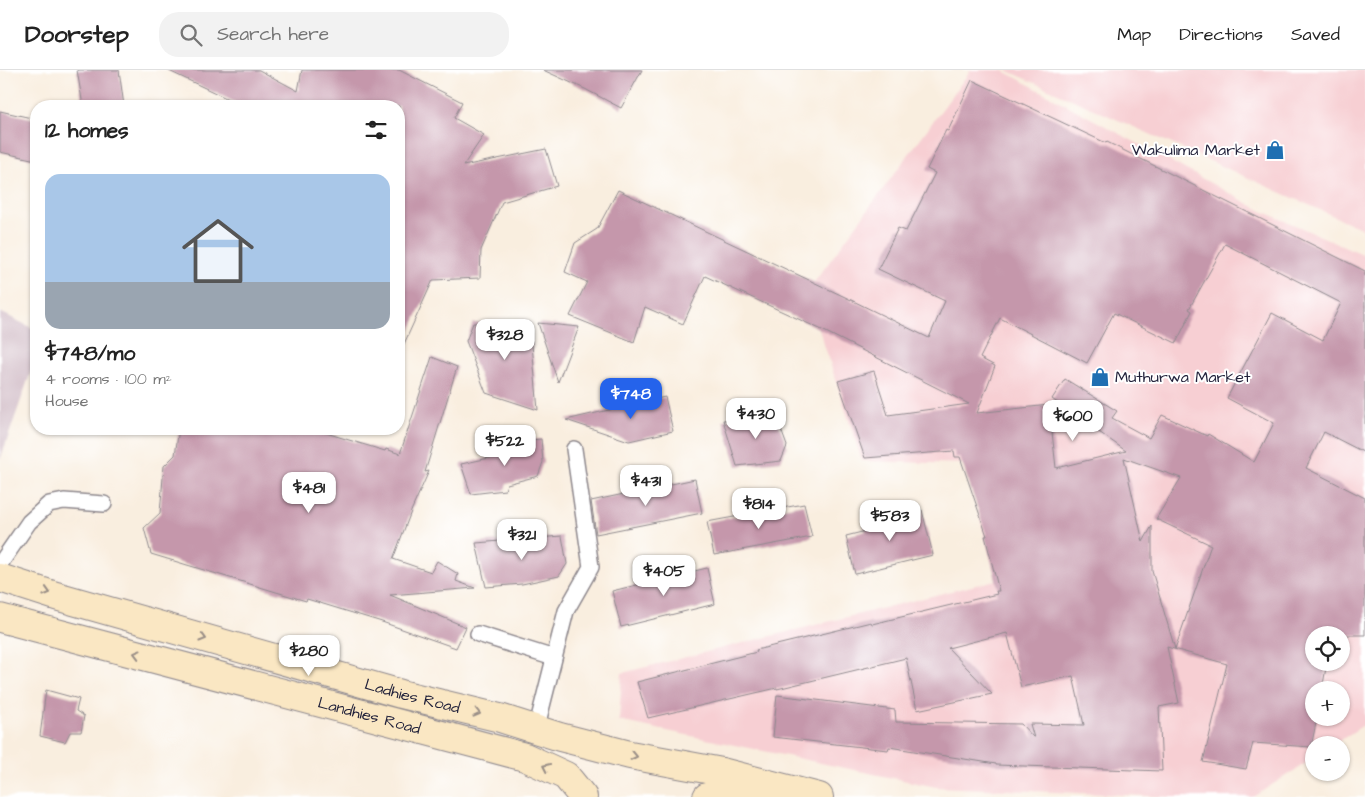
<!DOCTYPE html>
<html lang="en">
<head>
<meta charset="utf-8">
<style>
  :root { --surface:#fff; --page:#f2f2f2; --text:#222; --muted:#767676; --line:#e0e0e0; --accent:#2563eb }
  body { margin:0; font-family:"Architects Daughter",sans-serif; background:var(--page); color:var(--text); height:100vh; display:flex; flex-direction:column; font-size:19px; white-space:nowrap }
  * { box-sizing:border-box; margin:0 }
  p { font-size:16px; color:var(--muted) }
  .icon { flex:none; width:28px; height:28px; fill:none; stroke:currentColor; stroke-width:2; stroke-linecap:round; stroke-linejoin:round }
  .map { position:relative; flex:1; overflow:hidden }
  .sheet { position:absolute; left:30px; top:30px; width:375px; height:335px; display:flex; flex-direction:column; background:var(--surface); border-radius:20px; box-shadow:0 1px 4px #0004 }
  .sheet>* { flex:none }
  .tools { position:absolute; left:1305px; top:556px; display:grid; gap:10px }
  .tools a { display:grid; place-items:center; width:45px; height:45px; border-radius:50%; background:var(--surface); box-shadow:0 1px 4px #0004; font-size:25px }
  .price { position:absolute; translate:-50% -42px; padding:0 11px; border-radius:10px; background:#fff; color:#222; font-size:16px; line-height:32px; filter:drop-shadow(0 1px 2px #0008) }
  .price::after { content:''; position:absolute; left:50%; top:30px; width:15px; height:11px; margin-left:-8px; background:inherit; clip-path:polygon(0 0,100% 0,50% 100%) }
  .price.on { background:var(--accent); color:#fff }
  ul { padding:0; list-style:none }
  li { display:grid; align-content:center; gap:10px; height:265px; padding:0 15px }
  li span { display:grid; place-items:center; height:155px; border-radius:15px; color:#555 }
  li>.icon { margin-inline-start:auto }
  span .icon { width:90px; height:90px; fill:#fffc; stroke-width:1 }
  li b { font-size:21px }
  h2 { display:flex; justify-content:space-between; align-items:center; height:60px; padding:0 15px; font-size:21px }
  header { display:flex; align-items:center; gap:30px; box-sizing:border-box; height:70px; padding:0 25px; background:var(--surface); border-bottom:1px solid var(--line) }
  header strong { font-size:24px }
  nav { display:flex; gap:28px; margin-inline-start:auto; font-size:18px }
  .search { width:350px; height:45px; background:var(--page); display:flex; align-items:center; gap:12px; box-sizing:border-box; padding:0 18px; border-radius:20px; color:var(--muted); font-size:19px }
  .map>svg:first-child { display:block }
</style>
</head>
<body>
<header>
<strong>Doorstep</strong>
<div class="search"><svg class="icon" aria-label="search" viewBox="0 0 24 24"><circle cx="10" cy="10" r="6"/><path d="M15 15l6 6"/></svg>Search here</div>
<nav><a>Map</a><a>Directions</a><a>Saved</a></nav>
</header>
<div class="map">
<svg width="1365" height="727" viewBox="0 0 1365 727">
  <rect width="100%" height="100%" fill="#fff"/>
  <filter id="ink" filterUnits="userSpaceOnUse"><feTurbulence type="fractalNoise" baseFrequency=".02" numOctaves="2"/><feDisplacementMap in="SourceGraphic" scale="10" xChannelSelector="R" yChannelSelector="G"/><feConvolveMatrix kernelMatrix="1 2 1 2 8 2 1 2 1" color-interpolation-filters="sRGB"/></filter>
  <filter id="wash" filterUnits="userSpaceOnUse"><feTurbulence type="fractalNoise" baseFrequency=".0096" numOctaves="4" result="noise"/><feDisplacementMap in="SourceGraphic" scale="20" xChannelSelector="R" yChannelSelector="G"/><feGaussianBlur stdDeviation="1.12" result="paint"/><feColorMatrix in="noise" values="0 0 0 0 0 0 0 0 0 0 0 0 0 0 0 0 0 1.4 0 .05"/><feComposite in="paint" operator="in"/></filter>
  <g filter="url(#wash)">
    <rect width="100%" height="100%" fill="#f9eedf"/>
    <path fill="#f7cfd3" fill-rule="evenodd" d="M 971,0 L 1002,0 L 1262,141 L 1365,185 L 1365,654 L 1333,675 L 1314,675 L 1314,688 L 1253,727 L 1173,727 L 936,717 L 619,651 L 622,603 L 996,510 L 966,394 L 862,391 L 807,222 ZM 1314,565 L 1341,565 L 1341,592 L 1314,592 ZM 1314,620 L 1341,620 L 1341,648 L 1314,648 Z
      M 1006,0 L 1365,0 L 1365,160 Z"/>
    <path fill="#d2bdc7" d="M 0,242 L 36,260 L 36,287 L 0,390 Z"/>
    <g id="blocks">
      <path fill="#c597ab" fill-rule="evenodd" d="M 77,0 L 119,0 L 124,36 L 83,36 Z
        M 167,0 L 259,0 L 298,21 L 302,0 L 399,0 L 462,32 L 454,48 L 484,65 L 463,96 L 546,79 L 557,116 L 502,132 L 481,180 L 480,208 L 433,210 L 399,285 L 399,36 L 243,36 Z
        M 543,0 L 642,0 L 621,38 L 585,19 Z
        M 972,10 L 1106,73 L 1107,72 L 1365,201 L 1365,383 L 1324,362 L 1306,398 L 1365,428 L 1365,565 L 1314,565 L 1314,592 L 1327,592 L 1322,620 L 1314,620 L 1314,648 L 1317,648 L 1311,677 L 1253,673 L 1246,699 L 1203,692 L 1227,594 L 1167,577 L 1179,633 L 1159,637 L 1162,701 L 996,695 L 996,694 L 889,677 L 888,680 L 773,667 L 777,625 L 895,640 L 896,652 L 1021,654 L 1034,668 L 1030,654 L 1084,655 L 1073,606 L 1021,617 L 1007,563 L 948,578 L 992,624 L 917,640 L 906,588 L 777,619 L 777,618 L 648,648 L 637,612 L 757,582 L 756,580 L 871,552 L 872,554 L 997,524 L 996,521 L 999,521 L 985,466 L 987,466 L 960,387 L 955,387 L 954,381 L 865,388 L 838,311 L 874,301 L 888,345 L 969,334 L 820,259 L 705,206 L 683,254 L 645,237 L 634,272 L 570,246 L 587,212 L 565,202 L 575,173 L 597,159 L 618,120 L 845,227 L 929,268 L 945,231 L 878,199 L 898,158 L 906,161 L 935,103 L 927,99 L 946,60 L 948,61 ZM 1225,174 L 1341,233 L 1323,270 L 1272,243 L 1227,328 L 1274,353 L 1254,392 L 1208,364 L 1207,366 L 1162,345 L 1149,368 L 1112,348 L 1117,341 L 1065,309 L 1052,329 L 1126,381 L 1056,398 L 1049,335 L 977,343 L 995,296 L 980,288 L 1000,248 L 1087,293 L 1114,243 L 1176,273 L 1192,241 L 1189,239 ZM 1124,388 L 1181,408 L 1156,449 L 1211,475 L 1175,579 L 1152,501 L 1152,456 L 1143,472 Z
        M 0,41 L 36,49 L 36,90 L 0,82 Z
        M 473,253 L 530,253 L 538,340 L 486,323 L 466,271 Z
        M 538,253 L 579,257 L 558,312 Z
        M 432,287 L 457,297 L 425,402 L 429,401 L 412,439 L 393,489 L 431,502 L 437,491 L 458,504 L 456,511 L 475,518 L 390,525 L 466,557 L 456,578 L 382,552 L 307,529 L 306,531 L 151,484 L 144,458 L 160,443 L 164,396 L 175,385 L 179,359 L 313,359 L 385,381 L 386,379 L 400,384 Z
        M 665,327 L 673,361 L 629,371 L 566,350 Z
        M 776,346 L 787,376 L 781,391 L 737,396 L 723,350 Z
        M 541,369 L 543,392 L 538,406 L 507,414 L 505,420 L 471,424 L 461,394 L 494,387 L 498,373 Z
        M 695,409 L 702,443 L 596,464 L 591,431 Z
        M 804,434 L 812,467 L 714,485 L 707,452 Z
        M 922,440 L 933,485 L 855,504 L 846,466 L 866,461 L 864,454 Z
        M 562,466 L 567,494 L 559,506 L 522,514 L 486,517 L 476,473 Z
        M 707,498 L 715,534 L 621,557 L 612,521 Z
        M 46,620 L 79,629 L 76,641 L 84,646 L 81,662 L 70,662 L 65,672 L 40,666 Z"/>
    </g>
  </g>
  <g filter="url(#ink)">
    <use href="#blocks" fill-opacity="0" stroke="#8e888d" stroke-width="1"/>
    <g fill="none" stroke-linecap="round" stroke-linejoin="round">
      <g stroke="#8e888d" stroke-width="18">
        <path id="service" d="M 0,494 L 29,452 L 49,434 L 64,431 L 104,434
          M 478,564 L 554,588
          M 536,660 L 566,541 L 591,497 L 574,379"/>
      </g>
      <g stroke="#8e888d" stroke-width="30">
        <g id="secondary">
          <path id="s1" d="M 0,508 L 56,526 L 401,624 L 500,648 L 560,667 L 630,685 L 722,702 L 819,727"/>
          <path id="s2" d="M 0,548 L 525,687 L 566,706 L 583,727"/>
          <path d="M 707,727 L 729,722 L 762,722"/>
        </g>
      </g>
      <use href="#service" stroke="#fff" stroke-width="15"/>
      <use href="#secondary" stroke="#fae7c3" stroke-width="28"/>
    </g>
    <defs><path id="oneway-chevron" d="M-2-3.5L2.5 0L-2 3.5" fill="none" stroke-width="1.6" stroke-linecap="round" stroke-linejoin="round" transform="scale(1.25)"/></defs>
    <g stroke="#998e86">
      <use href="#oneway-chevron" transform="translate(47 522) rotate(17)"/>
      <use href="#oneway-chevron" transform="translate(203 568) rotate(16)"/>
      <use href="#oneway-chevron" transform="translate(137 584) rotate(-165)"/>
      <use href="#oneway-chevron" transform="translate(477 643) rotate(14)"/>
      <use href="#oneway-chevron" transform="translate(634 686) rotate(12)"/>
      <use href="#oneway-chevron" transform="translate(546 697) rotate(-155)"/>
    </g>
  </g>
  <defs>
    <g id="shop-bare" transform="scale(1.5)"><path d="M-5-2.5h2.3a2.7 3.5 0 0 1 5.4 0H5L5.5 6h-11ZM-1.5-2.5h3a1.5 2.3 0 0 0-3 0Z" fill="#1f6fb2" stroke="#fff" stroke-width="2.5" paint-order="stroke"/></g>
  </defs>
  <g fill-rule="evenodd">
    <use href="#shop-bare" x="1275" y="80"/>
    <use href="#shop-bare" x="1100" y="307"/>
  </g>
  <g text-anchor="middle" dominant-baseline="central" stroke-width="4" stroke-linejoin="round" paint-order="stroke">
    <g font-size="16" fill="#22223b" stroke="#fff" text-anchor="end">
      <text x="1260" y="80">Wakulima Market</text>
      <text x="1115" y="307" text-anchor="start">Muthurwa Market</text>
    </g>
    <g font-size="16" fill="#22223b" stroke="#fff">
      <text stroke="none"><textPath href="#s1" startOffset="429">Ladhies Road</textPath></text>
      <text stroke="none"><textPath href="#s2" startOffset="382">Landhies Road</textPath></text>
    </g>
  </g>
</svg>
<div class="tools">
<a><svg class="icon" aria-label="locate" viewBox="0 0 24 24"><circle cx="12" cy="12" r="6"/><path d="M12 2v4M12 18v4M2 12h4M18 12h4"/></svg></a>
<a>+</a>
<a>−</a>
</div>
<b class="price" style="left:505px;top:291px">$328</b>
<b class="price on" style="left:631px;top:350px">$748</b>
<b class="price" style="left:756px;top:370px">$430</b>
<b class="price" style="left:1073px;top:372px">$600</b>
<b class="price" style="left:505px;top:397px">$522</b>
<b class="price" style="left:646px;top:437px">$431</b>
<b class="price" style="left:309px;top:444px">$481</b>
<b class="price" style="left:759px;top:460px">$814</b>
<b class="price" style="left:890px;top:472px">$583</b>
<b class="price" style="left:522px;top:491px">$321</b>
<b class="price" style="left:664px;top:527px">$405</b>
<b class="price" style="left:309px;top:607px">$280</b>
<section class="sheet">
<h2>12 homes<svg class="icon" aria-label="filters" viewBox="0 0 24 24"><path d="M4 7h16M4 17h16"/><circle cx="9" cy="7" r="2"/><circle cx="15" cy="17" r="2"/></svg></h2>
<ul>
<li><span style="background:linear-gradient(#a9c7e8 70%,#9aa5b1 0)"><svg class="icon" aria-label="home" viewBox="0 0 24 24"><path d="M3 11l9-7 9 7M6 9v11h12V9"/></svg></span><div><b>$748/mo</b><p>4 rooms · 100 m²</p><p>House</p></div></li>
</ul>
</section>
</div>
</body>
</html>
